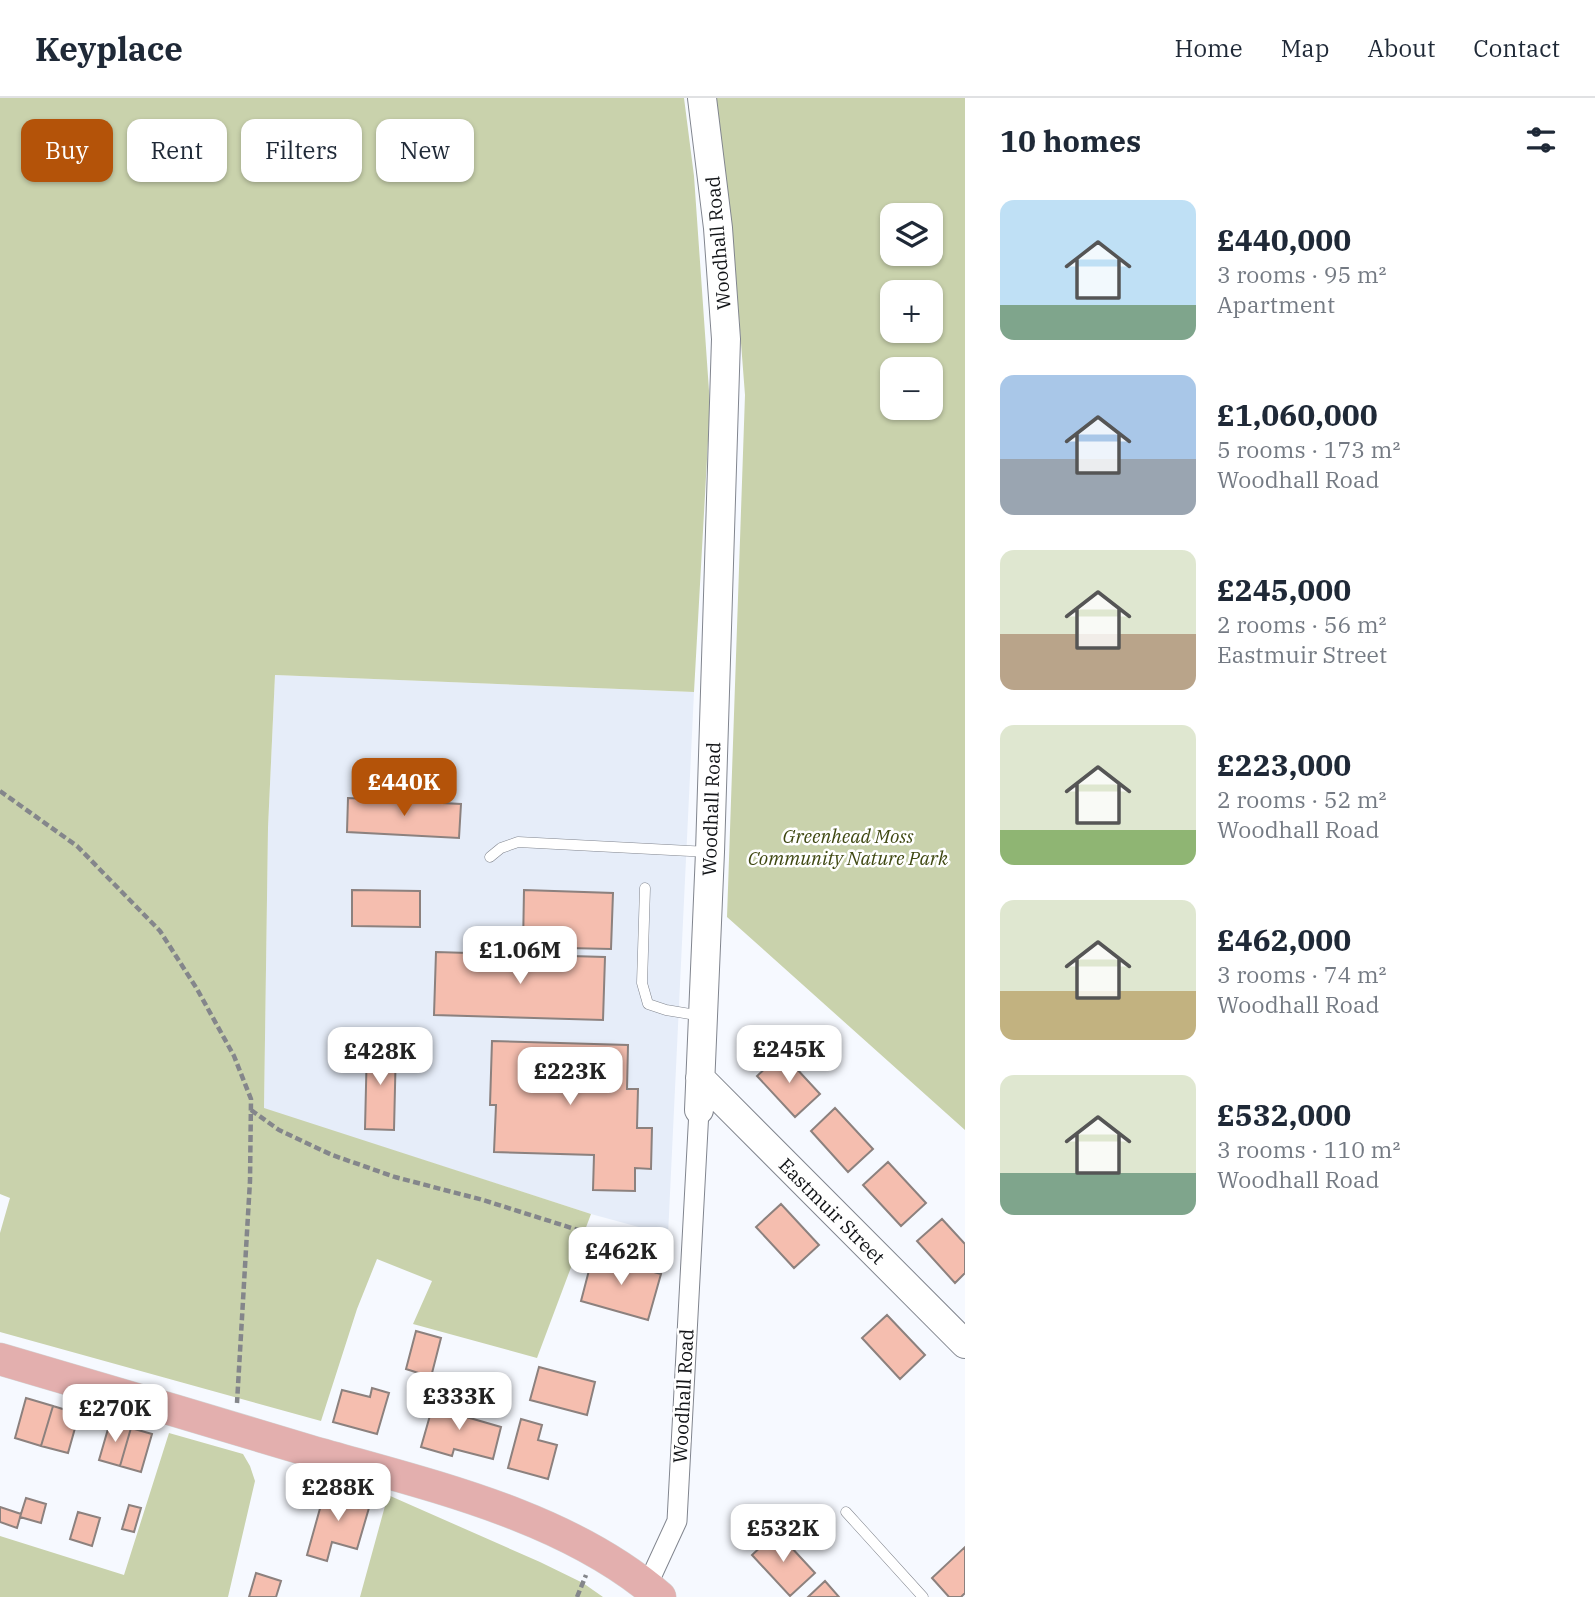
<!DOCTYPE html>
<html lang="en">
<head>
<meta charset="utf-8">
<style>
  :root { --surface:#fff; --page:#f6f6f7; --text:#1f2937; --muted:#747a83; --line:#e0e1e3; --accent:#b45309 }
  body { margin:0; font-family:"IBM Plex Serif",serif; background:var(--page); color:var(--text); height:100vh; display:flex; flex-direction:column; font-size:26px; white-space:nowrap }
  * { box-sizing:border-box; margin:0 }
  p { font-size:23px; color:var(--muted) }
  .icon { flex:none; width:38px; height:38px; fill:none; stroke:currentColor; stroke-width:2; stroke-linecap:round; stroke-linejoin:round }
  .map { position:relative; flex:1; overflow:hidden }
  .details { display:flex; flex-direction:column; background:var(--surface); width:630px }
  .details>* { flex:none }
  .guide { position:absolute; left:21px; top:21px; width:665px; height:63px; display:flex; gap:14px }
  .tools { position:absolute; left:880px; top:105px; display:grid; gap:14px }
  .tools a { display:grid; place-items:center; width:63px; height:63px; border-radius:14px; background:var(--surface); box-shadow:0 2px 5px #0004; font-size:35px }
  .price { position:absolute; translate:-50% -60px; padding:0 16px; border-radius:14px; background:#fff; color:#222; font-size:23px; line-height:46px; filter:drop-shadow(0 2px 4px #0008) }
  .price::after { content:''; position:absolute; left:50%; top:42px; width:21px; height:16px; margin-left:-10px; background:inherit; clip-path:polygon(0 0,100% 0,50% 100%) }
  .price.active { background:var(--accent); color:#fff }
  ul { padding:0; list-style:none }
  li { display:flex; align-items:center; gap:21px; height:175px; padding:0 35px }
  li span { display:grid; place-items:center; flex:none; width:196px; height:140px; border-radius:14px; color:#555 }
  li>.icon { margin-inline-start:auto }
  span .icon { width:84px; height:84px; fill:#fffc; stroke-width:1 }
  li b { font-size:30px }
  h2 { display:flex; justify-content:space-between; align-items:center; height:84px; padding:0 35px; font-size:30px }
  .chip { padding:0 24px; border-radius:14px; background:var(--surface); box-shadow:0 2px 5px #0004; font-size:24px; line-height:63px }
  .chip.active { background:var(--accent); color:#fff }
  header { display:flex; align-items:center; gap:42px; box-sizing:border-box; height:98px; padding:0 35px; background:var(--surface); border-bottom:2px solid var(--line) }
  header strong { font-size:33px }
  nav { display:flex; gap:38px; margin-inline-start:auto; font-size:24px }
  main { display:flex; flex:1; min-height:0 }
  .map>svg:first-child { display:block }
</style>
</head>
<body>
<header>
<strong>Keyplace</strong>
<nav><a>Home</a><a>Map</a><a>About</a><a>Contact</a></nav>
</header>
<main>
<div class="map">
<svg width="965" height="1499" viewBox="0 0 965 1499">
  <rect width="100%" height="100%" fill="#f6f9ff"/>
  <path fill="#e6edf9" d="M 275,577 L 694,594 L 668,1137 L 591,1116 L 264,1011 L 268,730 Z"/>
  <path fill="#c9d2ac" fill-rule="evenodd" d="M 0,0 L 684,0 L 694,78 L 710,307 L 694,594 L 275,577 L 268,730 L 264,1010 L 591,1116 L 537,1260 L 413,1226 L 432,1183 L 377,1161 L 357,1211 L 321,1323 L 0,1234 L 0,1135 L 10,1100 L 0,1096 Z
    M 716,0 L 965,0 L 965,1032 L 727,819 L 745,297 L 734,154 ZM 892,117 L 931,117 L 931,156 L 892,156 ZM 892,194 L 931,194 L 931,233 L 892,233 ZM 892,271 L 931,271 L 931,310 L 892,310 Z
    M 169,1335 L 243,1356 L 250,1368 L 255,1383 L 228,1499 L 0,1499 L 0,1438 L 124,1477 Z
    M 388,1397 L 540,1464 L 583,1485 L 603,1499 L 360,1499 Z"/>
  <path fill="#f5beaf" stroke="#8c817e" stroke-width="2" d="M 348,700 L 461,706 L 459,740 L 347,734 Z
    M 352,792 L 420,793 L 420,829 L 352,828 Z
    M 524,792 L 613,795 L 611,851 L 523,849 Z
    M 436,854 L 605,859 L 603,922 L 434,917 Z
    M 492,943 L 628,947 L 627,991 L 638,991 L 637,1030 L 652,1030 L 651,1071 L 635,1070 L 635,1093 L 593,1092 L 594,1057 L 494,1054 L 496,1007 L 490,1007 Z
    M 367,946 L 396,947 L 394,1032 L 365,1031 Z
    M 782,955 L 820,996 L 795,1019 L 757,978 Z
    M 835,1010 L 873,1051 L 848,1074 L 811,1033 Z
    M 888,1064 L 926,1105 L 901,1128 L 863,1087 Z
    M 781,1106 L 819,1147 L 794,1170 L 756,1129 Z
    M 942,1121 L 965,1146 L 965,1175 L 955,1185 L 917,1143 Z
    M 593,1157 L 661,1176 L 648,1222 L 581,1203 Z
    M 887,1217 L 925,1257 L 900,1281 L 862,1240 Z
    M 416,1233 L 441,1240 L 431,1279 L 406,1271 Z
    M 539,1269 L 595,1284 L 587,1317 L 530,1302 Z
    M 372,1290 L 389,1295 L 377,1336 L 333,1324 L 342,1292 L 370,1299 Z
    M 26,1300 L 53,1308 L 41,1348 L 15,1340 Z
    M 435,1300 L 466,1309 L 463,1318 L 501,1329 L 493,1361 L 454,1351 L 452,1358 L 421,1349 Z
    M 53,1308 L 79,1316 L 68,1355 L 41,1348 Z
    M 521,1321 L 542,1327 L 538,1342 L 557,1347 L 548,1381 L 508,1370 Z
    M 110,1324 L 131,1330 L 120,1368 L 99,1362 Z
    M 131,1330 L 152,1336 L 141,1374 L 120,1368 Z
    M 326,1389 L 371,1403 L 357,1451 L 332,1444 L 327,1463 L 307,1457 Z
    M 26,1400 L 46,1406 L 41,1425 L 20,1419 Z
    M 129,1407 L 141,1410 L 134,1434 L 122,1431 Z
    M 0,1409 L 21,1416 L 17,1430 L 0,1424 Z
    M 78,1414 L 100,1420 L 92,1448 L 70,1441 Z
    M 777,1434 L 815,1475 L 790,1498 L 752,1457 Z
    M 965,1449 L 965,1495 L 961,1499 L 949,1499 L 932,1480 Z
    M 256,1475 L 281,1483 L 276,1499 L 249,1499 Z
    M 825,1483 L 839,1499 L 808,1499 Z"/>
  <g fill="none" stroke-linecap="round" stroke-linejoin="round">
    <g stroke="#81858e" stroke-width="11">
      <path id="lane" d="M 490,759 L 501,750 L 518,744 L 709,754
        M 645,790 L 642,885 L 648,906 L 666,912 L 702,918
        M 846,1414 L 923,1499"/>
    </g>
    <g stroke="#81858e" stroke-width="21">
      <path id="street" d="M 647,1488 L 677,1423 L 699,1012"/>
    </g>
    <g stroke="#81858e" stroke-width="30">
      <path id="secondary" d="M 700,980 L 965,1246
        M 699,1012 L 710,754 L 726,241 L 718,130 L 702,0"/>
    </g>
    <g stroke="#d4d5d5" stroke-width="33">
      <path id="primary" d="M 0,1261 C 103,1291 207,1322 310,1353 C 428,1387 566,1417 660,1499"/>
    </g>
    <path stroke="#84868b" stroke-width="4.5" stroke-dasharray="7 3.5" stroke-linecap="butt" d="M 0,693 L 77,748 L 160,833 L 197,891 L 234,958 L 251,1001 L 250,1083 L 237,1305
      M 251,1012 L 279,1032 L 332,1057 L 395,1079 L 483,1102 L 673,1162
      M 577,1499 L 586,1477"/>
    <use href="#lane" stroke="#fff" stroke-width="10"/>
    <use href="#street" stroke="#fff" stroke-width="19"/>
    <use href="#secondary" stroke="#fff" stroke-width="28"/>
    <use href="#primary" stroke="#e3afae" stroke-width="32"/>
  </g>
  <g text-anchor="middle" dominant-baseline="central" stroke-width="5" stroke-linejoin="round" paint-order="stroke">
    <g font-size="19" fill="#121417" stroke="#fff">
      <text transform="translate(718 145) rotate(-95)">Woodhall Road</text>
      <text transform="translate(711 711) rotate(-88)">Woodhall Road</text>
      <text transform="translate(832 1113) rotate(45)">Eastmuir Street</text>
      <text transform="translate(683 1298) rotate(-87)">Woodhall Road</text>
    </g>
    <g font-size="19" font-style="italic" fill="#3f4811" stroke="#fff">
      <text x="848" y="738">Greenhead Moss<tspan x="848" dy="22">Community Nature Park</tspan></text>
    </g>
  </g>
</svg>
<div class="tools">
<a><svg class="icon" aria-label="layers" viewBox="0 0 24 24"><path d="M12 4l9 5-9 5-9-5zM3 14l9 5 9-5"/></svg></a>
<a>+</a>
<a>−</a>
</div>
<b class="price active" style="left:404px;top:720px">£440K</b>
<b class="price" style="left:520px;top:888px">£1.06M</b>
<b class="price" style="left:789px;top:987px">£245K</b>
<b class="price" style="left:380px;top:989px">£428K</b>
<b class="price" style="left:570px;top:1009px">£223K</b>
<b class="price" style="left:621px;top:1189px">£462K</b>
<b class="price" style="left:459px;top:1334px">£333K</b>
<b class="price" style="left:115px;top:1346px">£270K</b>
<b class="price" style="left:338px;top:1425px">£288K</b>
<b class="price" style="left:783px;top:1466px">£532K</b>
<div class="guide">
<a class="chip active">Buy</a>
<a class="chip">Rent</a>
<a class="chip">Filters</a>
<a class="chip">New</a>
</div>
</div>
<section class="details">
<h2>10 homes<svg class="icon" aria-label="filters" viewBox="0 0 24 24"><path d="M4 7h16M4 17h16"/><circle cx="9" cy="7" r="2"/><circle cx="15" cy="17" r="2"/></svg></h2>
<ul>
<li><span style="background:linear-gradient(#bfe0f5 75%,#7fa58c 0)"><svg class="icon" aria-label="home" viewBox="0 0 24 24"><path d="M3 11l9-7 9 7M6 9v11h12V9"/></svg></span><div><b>£440,000</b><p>3 rooms · 95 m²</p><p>Apartment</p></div></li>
<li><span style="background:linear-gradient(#a9c7e8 60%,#9aa5b1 0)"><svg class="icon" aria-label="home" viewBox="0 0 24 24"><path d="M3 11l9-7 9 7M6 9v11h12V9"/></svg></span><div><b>£1,060,000</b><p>5 rooms · 173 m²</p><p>Woodhall Road</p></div></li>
<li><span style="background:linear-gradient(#dfe7d0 60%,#b9a48a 0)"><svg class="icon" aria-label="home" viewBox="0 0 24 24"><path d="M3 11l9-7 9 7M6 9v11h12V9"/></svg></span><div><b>£245,000</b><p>2 rooms · 56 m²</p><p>Eastmuir Street</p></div></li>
<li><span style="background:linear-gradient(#dfe7d0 75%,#8fb573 0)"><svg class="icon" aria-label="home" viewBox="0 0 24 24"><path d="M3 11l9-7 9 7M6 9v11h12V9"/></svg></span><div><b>£223,000</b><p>2 rooms · 52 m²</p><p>Woodhall Road</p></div></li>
<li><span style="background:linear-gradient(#dfe7d0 65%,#c2b280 0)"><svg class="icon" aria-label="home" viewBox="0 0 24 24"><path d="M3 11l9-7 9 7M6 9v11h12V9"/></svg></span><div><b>£462,000</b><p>3 rooms · 74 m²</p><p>Woodhall Road</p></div></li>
<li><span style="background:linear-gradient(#dfe7d0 70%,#7fa58c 0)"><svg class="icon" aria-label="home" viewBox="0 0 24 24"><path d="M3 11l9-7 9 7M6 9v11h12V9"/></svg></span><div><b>£532,000</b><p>3 rooms · 110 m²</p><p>Woodhall Road</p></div></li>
</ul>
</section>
</main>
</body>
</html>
